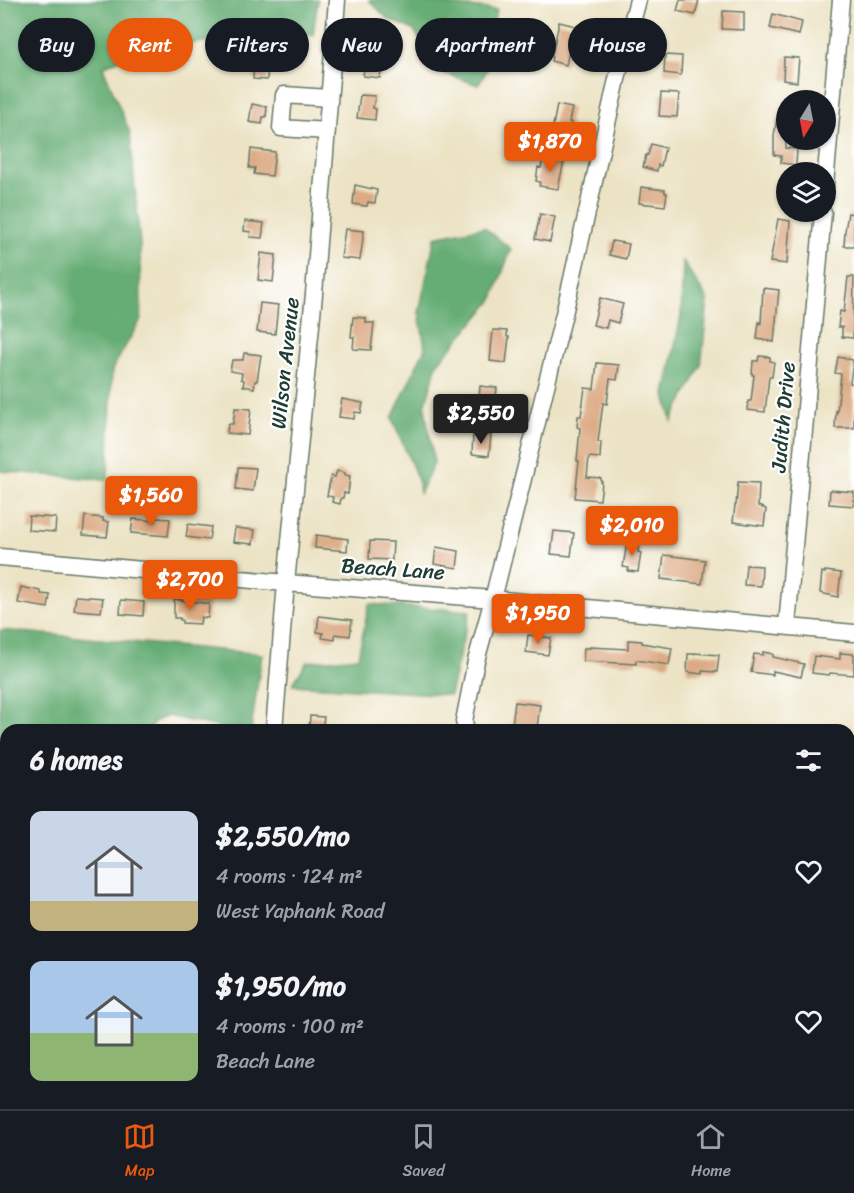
<!DOCTYPE html>
<html lang="en">
<head>
<meta charset="utf-8">
<style>
  :root { --surface:#171b24; --page:#242831; --text:#f1f3f6; --muted:#9ea1a6; --line:#363941; --accent:#ea580c }
  body { margin:0; font-family:Sriracha,sans-serif; background:var(--page); color:var(--text); height:100vh; display:flex; flex-direction:column; font-size:22px; white-space:nowrap }
  * { box-sizing:border-box; margin:0 }
  p { font-size:20px; color:var(--muted) }
  .icon { flex:none; width:33px; height:33px; fill:none; stroke:currentColor; stroke-width:2; stroke-linecap:round; stroke-linejoin:round }
  .map { position:relative; flex:1; overflow:hidden }
  .panel { position:absolute; left:0px; top:724px; width:855px; height:386px; display:flex; flex-direction:column; background:var(--surface); border-radius:18px 18px 0 0; box-shadow:0 2px 4px #0004 }
  .panel>* { flex:none }
  .guide { position:absolute; left:18px; top:18px; width:819px; height:54px; display:flex; gap:12px }
  .needle { width:39px; rotate:190deg }
  .controls { position:absolute; left:776px; top:90px; display:grid; gap:12px }
  .controls a { display:grid; place-items:center; width:60px; height:60px; border-radius:50%; background:var(--surface); box-shadow:0 2px 4px #0004; font-size:30px }
  .price { position:absolute; translate:-50% -51px; padding:0 14px; border-radius:6px; background:var(--accent); color:#fff; font-size:20px; line-height:39px; filter:drop-shadow(0 2px 3px #0008) }
  .price::after { content:''; position:absolute; left:50%; top:36px; width:18px; height:14px; margin-left:-9px; background:inherit; clip-path:polygon(0 0,100% 0,50% 100%) }
  .price.selected { background:#222; color:#fff }
  ul { padding:0; list-style:none }
  li { display:flex; align-items:center; gap:18px; height:150px; padding:0 30px }
  li span { display:grid; place-items:center; flex:none; width:168px; height:120px; border-radius:12px; color:#555 }
  li>.icon { margin-inline-start:auto }
  span .icon { width:72px; height:72px; fill:#fffc; stroke-width:1 }
  li b { font-size:26px }
  h2 { display:flex; justify-content:space-between; align-items:center; height:72px; padding:0 30px; font-size:26px }
  .pill { padding:0 21px; border-radius:27px; background:var(--surface); box-shadow:0 2px 4px #0004; font-size:21px; line-height:54px }
  .pill.selected { background:var(--accent); color:#fff }
  .dock { display:flex; justify-content:space-around; align-items:center; height:84px; border-top:2px solid var(--line); background:var(--surface); font-size:16px; color:var(--muted) }
  .dock a { display:grid; justify-items:center; gap:3px }
  .dock .selected { color:var(--accent) }
  .map>svg:first-child { display:block }
</style>
</head>
<body>
<div class="map">
<svg width="854" height="1109" viewBox="0 0 854 1109">
  <rect width="100%" height="100%" fill="#fff"/>
  <filter id="ink" filterUnits="userSpaceOnUse"><feTurbulence type="fractalNoise" baseFrequency=".0167" numOctaves="2"/><feDisplacementMap in="SourceGraphic" scale="12" xChannelSelector="R" yChannelSelector="G"/><feConvolveMatrix kernelMatrix="1 2 1 2 8 2 1 2 1" color-interpolation-filters="sRGB"/></filter>
  <filter id="wash" filterUnits="userSpaceOnUse"><feTurbulence type="fractalNoise" baseFrequency=".008" numOctaves="4" result="noise"/><feDisplacementMap in="SourceGraphic" scale="24" xChannelSelector="R" yChannelSelector="G"/><feGaussianBlur stdDeviation="1.35" result="paint"/><feColorMatrix in="noise" values="0 0 0 0 0 0 0 0 0 0 0 0 0 0 0 0 0 1.4 0 .05"/><feComposite in="paint" operator="in"/></filter>
  <g filter="url(#wash)">
    <rect width="100%" height="100%" fill="#ece3c4"/>
    <path fill="#66ad74" stroke="#427554" stroke-width="1.5" d="M 0,0 L 318,0 L 313,35 L 223,39 L 134,52 L 103,67 L 130,133 L 140,244 L 141,319 L 112,370 L 108,480 L 0,471 Z
      M 369,0 L 402,0 L 497,10 L 485,45 L 492,62 L 478,85 L 436,70 L 414,30 L 388,19 Z
      M 484,227 L 511,249 L 492,301 L 437,364 L 425,407 L 434,463 L 420,493 L 418,480 L 392,418 L 425,348 L 419,312 L 435,237 Z
      M 683,261 L 708,301 L 701,366 L 672,421 L 665,395 L 681,316 Z
      M 369,604 L 470,611 L 450,695 L 292,685 L 307,662 L 358,657 Z
      M 0,630 L 262,654 L 251,730 L 233,730 L 167,716 L 154,722 L 149,730 L 6,730 L 6,811 L 0,810 Z
      M 854,741 L 854,822 L 849,814 L 849,744 Z
      M 854,953 L 854,1109 L 829,1109 L 828,1104 L 849,1104 L 849,1075 L 850,1074 L 849,971 Z
      M 6,1076 L 6,1104 L 103,1104 L 104,1109 L 0,1109 L 0,1077 Z"/>
    <g id="blocks">
      <path fill="#dcaa84" d="M 680,0 L 699,0 L 695,15 L 677,11 Z
        M 723,11 L 744,12 L 744,30 L 722,29 Z
        M 773,14 L 802,22 L 799,35 L 770,28 Z
        M 559,22 L 588,29 L 584,45 L 571,42 L 566,65 L 551,61 Z
        M 368,40 L 384,42 L 380,78 L 363,76 Z
        M 255,48 L 269,49 L 267,80 L 253,79 Z
        M 665,55 L 682,56 L 681,75 L 664,73 Z
        M 784,57 L 799,58 L 797,82 L 783,80 Z
        M 661,93 L 679,94 L 677,117 L 659,116 Z
        M 360,95 L 375,96 L 373,108 L 376,109 L 375,120 L 357,118 Z
        M 252,104 L 267,107 L 266,117 L 263,117 L 262,124 L 249,122 Z
        M 557,105 L 572,108 L 569,122 L 571,122 L 568,140 L 551,136 Z
        M 777,119 L 786,121 L 786,148 L 797,149 L 796,165 L 781,163 L 781,156 L 774,155 L 774,135 Z
        M 651,144 L 665,148 L 661,166 L 658,165 L 657,171 L 643,167 L 646,155 L 648,155 Z
        M 251,149 L 275,152 L 272,176 L 254,174 L 255,168 L 249,168 Z
        M 543,158 L 564,161 L 558,189 L 539,186 L 540,182 L 536,181 L 538,167 L 541,168 Z
        M 355,185 L 377,190 L 375,203 L 368,202 L 367,206 L 365,206 L 353,204 Z
        M 641,187 L 665,190 L 665,193 L 667,193 L 665,206 L 639,203 Z
        M 848,213 L 854,214 L 854,246 L 844,246 L 845,231 Z
        M 540,214 L 555,217 L 550,242 L 535,239 Z
        M 778,219 L 790,221 L 787,264 L 770,262 Z
        M 245,221 L 264,223 L 262,238 L 250,237 L 251,232 L 244,231 Z
        M 345,229 L 364,231 L 360,260 L 341,258 Z
        M 612,241 L 629,244 L 626,259 L 609,255 Z
        M 261,253 L 276,255 L 273,282 L 258,280 Z
        M 848,277 L 854,277 L 853,338 L 842,337 L 842,327 L 838,327 L 840,311 L 844,312 Z
        M 763,288 L 779,290 L 774,342 L 757,339 L 759,322 L 761,323 Z
        M 600,298 L 623,304 L 618,323 L 608,320 L 606,328 L 593,325 Z
        M 260,303 L 278,305 L 275,334 L 257,332 Z
        M 353,317 L 366,318 L 366,323 L 374,323 L 371,350 L 353,349 L 354,337 L 351,337 Z
        M 493,330 L 507,331 L 507,337 L 509,337 L 506,363 L 490,361 Z
        M 244,353 L 261,355 L 257,381 L 255,381 L 254,388 L 243,386 L 244,380 L 241,379 L 242,373 L 230,371 L 232,360 L 243,360 Z
        M 759,356 L 770,357 L 770,361 L 774,362 L 772,377 L 769,377 L 765,412 L 747,410 L 748,401 L 751,401 L 754,375 L 752,375 L 753,361 L 758,361 Z
        M 838,357 L 853,360 L 850,383 L 854,384 L 854,428 L 835,428 L 836,411 L 837,412 L 841,374 L 835,373 Z
        M 597,363 L 619,365 L 617,380 L 610,379 L 607,404 L 603,403 L 598,442 L 601,442 L 600,458 L 589,457 L 587,477 L 601,478 L 601,482 L 602,482 L 600,500 L 575,498 L 579,461 L 577,461 L 580,428 L 577,427 L 578,416 L 581,416 L 585,388 L 594,389 Z
        M 480,386 L 497,388 L 495,406 L 500,406 L 500,415 L 478,414 Z
        M 342,399 L 363,403 L 361,413 L 355,412 L 354,419 L 339,417 Z
        M 235,408 L 251,409 L 248,435 L 227,433 L 228,424 L 233,424 Z
        M 473,434 L 491,435 L 489,456 L 472,454 Z
        M 238,467 L 256,468 L 253,491 L 236,489 Z
        M 337,471 L 345,473 L 345,475 L 350,476 L 348,494 L 344,493 L 343,498 L 341,498 L 340,504 L 332,502 L 333,497 L 327,496 L 331,476 L 335,477 Z
        M 738,482 L 759,483 L 758,506 L 766,509 L 764,526 L 733,522 L 735,505 L 736,505 Z
        M 830,490 L 854,492 L 854,506 L 829,504 Z
        M 29,516 L 56,518 L 55,532 L 28,530 Z
        M 85,516 L 103,518 L 103,521 L 109,522 L 107,537 L 83,535 Z
        M 156,518 L 170,519 L 168,536 L 131,533 L 133,519 L 156,521 Z
        M 188,524 L 211,527 L 209,540 L 186,537 Z
        M 235,528 L 255,530 L 253,544 L 233,542 Z
        M 554,531 L 574,533 L 571,556 L 551,554 Z
        M 316,535 L 348,539 L 347,551 L 315,548 Z
        M 370,541 L 393,542 L 392,560 L 369,559 Z
        M 627,542 L 639,544 L 638,552 L 641,553 L 638,572 L 628,571 L 629,568 L 623,567 Z
        M 436,547 L 459,551 L 457,568 L 434,564 Z
        M 664,555 L 705,560 L 702,584 L 661,579 Z
        M 746,565 L 762,566 L 761,586 L 744,585 Z
        M 825,571 L 841,573 L 838,597 L 820,593 L 822,572 L 825,573 Z
        M 21,587 L 41,591 L 41,594 L 50,595 L 48,608 L 18,603 Z
        M 76,596 L 103,598 L 101,612 L 74,610 Z
        M 174,599 L 209,604 L 208,618 L 201,617 L 200,624 L 182,623 L 182,620 L 180,620 L 180,618 L 174,618 Z
        M 121,600 L 144,602 L 143,616 L 120,614 Z
        M 319,616 L 352,620 L 350,636 L 335,634 L 335,640 L 322,638 L 323,633 L 317,632 Z
        M 528,635 L 551,638 L 548,655 L 526,652 Z
        M 628,640 L 642,641 L 642,643 L 672,648 L 669,665 L 636,660 L 636,664 L 583,661 L 584,648 L 590,648 L 590,647 L 628,649 Z
        M 763,652 L 773,654 L 773,657 L 804,664 L 801,677 L 773,671 L 773,675 L 751,672 L 754,654 L 763,655 Z
        M 694,653 L 719,655 L 717,672 L 702,671 L 702,674 L 687,672 L 688,654 L 694,654 Z
        M 840,653 L 854,654 L 854,675 L 830,673 L 829,675 L 812,673 L 814,656 L 840,659 Z
        M 515,702 L 540,705 L 537,728 L 512,725 Z
        M 310,716 L 324,717 L 322,730 L 309,730 Z"/>
    </g>
  </g>
  <g filter="url(#ink)">
    <use href="#blocks" fill-opacity="0" stroke="#677766" stroke-width="1.5"/>
    <g fill="none" stroke-linecap="round" stroke-linejoin="round">
      <g stroke="#677766" stroke-width="19">
        <path id="minor" d="M 327,131 L 281,128 L 284,95 L 329,98
          M 825,185 L 841,0
          M 0,557 L 286,583 L 493,599 L 854,633
          M 787,626 L 823,212
          M 274,730 L 286,583 L 314,294 L 337,0
          M 466,730 L 464,721 L 476,661 L 493,599 L 565,310 L 620,66 L 638,0
          M 0,924 L 6,925
          M 849,930 L 854,930
          M 633,1104 L 633,1109
          M 654,1104 L 659,1109
          M 241,1109 L 241,1104
          M 500,1109 L 501,1104"/>
      </g>
      <use href="#minor" stroke="#fff" stroke-width="16"/>
    </g>
  </g>
  <g text-anchor="middle" dominant-baseline="central" stroke-width="4.5" stroke-linejoin="round" paint-order="stroke">
    <g font-size="21" fill="#1f3d34" stroke="#fff">
      <text transform="translate(285 363) rotate(-84)">Wilson Avenue</text>
      <text transform="translate(783 417) rotate(-85)">Judith Drive</text>
      <text transform="translate(393 569) rotate(4)">Beach Lane</text>
    </g>
  </g>
</svg>
<div class="controls">
<a><svg class="needle" viewBox="-14 -14 28 28"><path d="M0-13l5 13h-10z" fill="#e53935"/><path d="M0 13l5-13h-10z" fill="#9ea1a6"/></svg></a>
<a><svg class="icon" aria-label="layers" viewBox="0 0 24 24"><path d="M12 4l9 5-9 5-9-5zM3 14l9 5 9-5"/></svg></a>
</div>
<b class="price" style="left:550px;top:173px">$1,870</b>
<b class="price selected" style="left:481px;top:445px">$2,550</b>
<b class="price" style="left:151px;top:527px">$1,560</b>
<b class="price" style="left:632px;top:557px">$2,010</b>
<b class="price" style="left:190px;top:611px">$2,700</b>
<b class="price" style="left:538px;top:645px">$1,950</b>
<div class="guide">
<a class="pill">Buy</a>
<a class="pill selected">Rent</a>
<a class="pill">Filters</a>
<a class="pill">New</a>
<a class="pill">Apartment</a>
<a class="pill">House</a>
</div>
<section class="panel">
<h2>6 homes<svg class="icon" aria-label="filters" viewBox="0 0 24 24"><path d="M4 7h16M4 17h16"/><circle cx="9" cy="7" r="2"/><circle cx="15" cy="17" r="2"/></svg></h2>
<ul>
<li><span style="background:linear-gradient(#c9d6e8 75%,#c2b280 0)"><svg class="icon" aria-label="home" viewBox="0 0 24 24"><path d="M3 11l9-7 9 7M6 9v11h12V9"/></svg></span><div><b>$2,550/mo</b><p>4 rooms · 124 m²</p><p>West Yaphank Road</p></div><svg class="icon" aria-label="heart" viewBox="0 0 24 24"><path d="M12 20l-8-8c-3-5 5-10 8-4 3-6 11-1 8 4z"/></svg></li>
<li><span style="background:linear-gradient(#a9c7e8 60%,#8fb573 0)"><svg class="icon" aria-label="home" viewBox="0 0 24 24"><path d="M3 11l9-7 9 7M6 9v11h12V9"/></svg></span><div><b>$1,950/mo</b><p>4 rooms · 100 m²</p><p>Beach Lane</p></div><svg class="icon" aria-label="heart" viewBox="0 0 24 24"><path d="M12 20l-8-8c-3-5 5-10 8-4 3-6 11-1 8 4z"/></svg></li>
</ul>
</section>
</div>
<nav class="dock">
<a class="selected"><svg class="icon" aria-label="map" viewBox="0 0 24 24"><path d="M3 6l6-2 6 2 6-2v14l-6 2-6-2-6 2zM9 4v14M15 6v14"/></svg>Map</a>
<a><svg class="icon" aria-label="saved" viewBox="0 0 24 24"><path d="M7 4h10v16l-5-4-5 4z"/></svg>Saved</a>
<a><svg class="icon" aria-label="home" viewBox="0 0 24 24"><path d="M3 11l9-7 9 7M6 9v11h12V9"/></svg>Home</a>
</nav>
</body>
</html>
